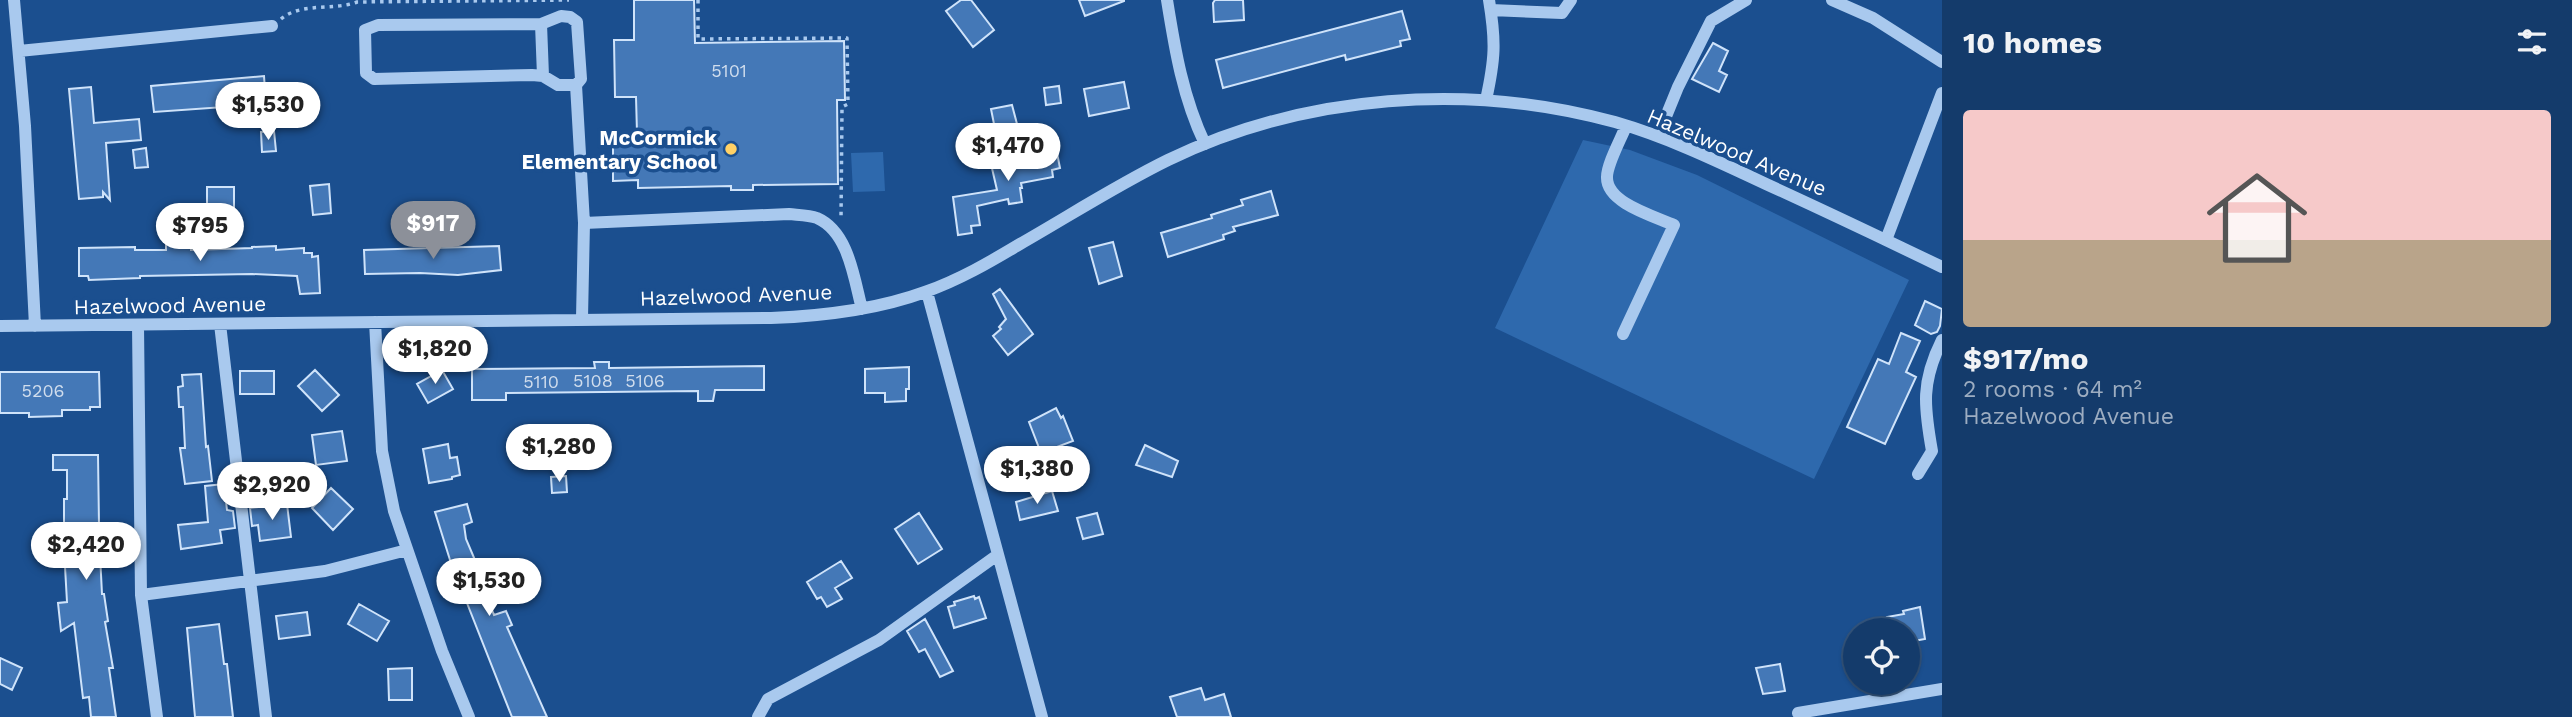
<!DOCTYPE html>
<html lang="en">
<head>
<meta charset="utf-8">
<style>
  :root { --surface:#143b6b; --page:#1d4271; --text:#f1f3f6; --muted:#9dadc1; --line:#33557e; --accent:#8c9099 }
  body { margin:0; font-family:"Work Sans",sans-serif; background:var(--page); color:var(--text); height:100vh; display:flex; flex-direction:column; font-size:26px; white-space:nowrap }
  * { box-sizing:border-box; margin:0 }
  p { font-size:23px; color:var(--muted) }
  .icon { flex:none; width:38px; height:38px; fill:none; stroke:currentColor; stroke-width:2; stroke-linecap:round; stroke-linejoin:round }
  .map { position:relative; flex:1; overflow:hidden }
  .sheet { display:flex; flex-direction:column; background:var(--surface); width:630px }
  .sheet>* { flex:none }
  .controls { position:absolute; left:1843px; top:618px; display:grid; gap:14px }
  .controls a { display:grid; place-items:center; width:77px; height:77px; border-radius:50%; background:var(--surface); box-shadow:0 2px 5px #0004,0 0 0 2px var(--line); font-size:35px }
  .price { position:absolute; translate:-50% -60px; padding:0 16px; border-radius:24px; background:#fff; color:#222; font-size:23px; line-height:46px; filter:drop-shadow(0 2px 4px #0008) }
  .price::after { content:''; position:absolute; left:50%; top:42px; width:21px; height:16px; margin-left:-10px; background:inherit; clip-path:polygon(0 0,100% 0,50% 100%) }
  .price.selected { background:var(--accent); color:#fff }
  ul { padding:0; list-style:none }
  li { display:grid; align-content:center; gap:14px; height:371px; padding:0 21px }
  li span { display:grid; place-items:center; height:217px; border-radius:7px; color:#555 }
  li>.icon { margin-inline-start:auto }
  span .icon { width:126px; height:126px; fill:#fffc; stroke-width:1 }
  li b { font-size:30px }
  h2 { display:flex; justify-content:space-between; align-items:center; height:84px; padding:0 21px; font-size:30px }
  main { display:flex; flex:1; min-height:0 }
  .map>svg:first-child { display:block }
</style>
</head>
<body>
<main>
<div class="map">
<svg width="1942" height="717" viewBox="0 0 1942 717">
  <rect width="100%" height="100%" fill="#1b4f8f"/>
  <path fill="#2e69ad" d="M 1583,140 L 1630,150 L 1697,175 L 1909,280 L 1814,479 L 1495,328 Z
    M 883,152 L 885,191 L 853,192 L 851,153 Z"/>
  <path fill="#4478b7" stroke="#cfe3fa" stroke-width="2" d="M 634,0 L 694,0 L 695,43 L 844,41 L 845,100 L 837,100 L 838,184 L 753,185 L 753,190 L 731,190 L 731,186 L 638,188 L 638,180 L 613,181 L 613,133 L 637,133 L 636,97 L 615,97 L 614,40 L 634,40 Z
    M 961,0 L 971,0 L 994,30 L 973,47 L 946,11 Z
    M 1079,0 L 1124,0 L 1124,1 L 1085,16 Z
    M 1215,0 L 1243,0 L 1244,20 L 1214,22 L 1213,3 Z
    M 1402,11 L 1410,39 L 1400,41 L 1401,46 L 1346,60 L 1345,55 L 1223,88 L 1216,60 Z
    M 1713,43 L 1728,51 L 1719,71 L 1727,75 L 1719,92 L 1692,79 Z
    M 264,76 L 266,104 L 154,112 L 151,86 Z
    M 1124,82 L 1129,108 L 1089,116 L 1084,89 Z
    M 1059,86 L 1061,103 L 1046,105 L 1044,88 Z
    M 91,87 L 94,123 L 139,119 L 141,140 L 106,143 L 110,200 L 103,192 L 103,197 L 79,199 L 69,89 Z
    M 1012,105 L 1017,124 L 995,129 L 991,109 Z
    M 274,131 L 276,151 L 262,152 L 261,132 Z
    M 1054,138 L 1060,168 L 1052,170 L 1053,177 L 1021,183 L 1022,188 L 1020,188 L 1022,202 L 1009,204 L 1008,199 L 977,206 L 980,225 L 971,226 L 972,233 L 958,235 L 953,197 L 997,190 L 991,164 L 1033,155 L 1032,143 Z
    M 146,148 L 148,167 L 135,168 L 133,150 Z
    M 329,184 L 331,213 L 313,215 L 310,186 Z
    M 207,187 L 234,187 L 234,212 L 207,211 Z
    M 1271,191 L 1278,215 L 1233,227 L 1235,231 L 1223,235 L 1224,239 L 1168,257 L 1161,233 L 1212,218 L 1211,215 L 1243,205 L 1241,200 Z
    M 1113,242 L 1122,276 L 1099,284 L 1089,248 Z
    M 166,244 L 191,244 L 191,250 L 252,248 L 252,247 L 276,246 L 276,250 L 304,248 L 304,253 L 312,253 L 312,257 L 318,256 L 320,293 L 300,294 L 297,276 L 252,274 L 140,276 L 140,278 L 89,280 L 88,276 L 79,276 L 79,248 L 135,247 L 135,250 L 166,250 Z
    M 499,246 L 501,270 L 458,275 L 420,273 L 365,274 L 364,250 Z
    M 1000,289 L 1033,334 L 1008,355 L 993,336 L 1001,329 L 999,327 L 1006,319 L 993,294 Z
    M 1925,301 L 1942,309 L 1940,326 L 1937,332 L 1931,334 L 1915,325 Z
    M 1901,333 L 1920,341 L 1906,372 L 1916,377 L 1885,444 L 1847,427 L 1878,359 L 1889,364 Z
    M 594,362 L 609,362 L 609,368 L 764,366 L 764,390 L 715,390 L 713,401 L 698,401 L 698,391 L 506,393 L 506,400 L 472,400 L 472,369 L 595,368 Z
    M 909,367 L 909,389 L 906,389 L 906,401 L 885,402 L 885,393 L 865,393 L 865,369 Z
    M 315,370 L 339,395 L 322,411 L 298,386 Z
    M 442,370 L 453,389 L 428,403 L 417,384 Z
    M 240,371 L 274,371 L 274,394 L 240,394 Z
    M 0,372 L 99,372 L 100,407 L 90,407 L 90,410 L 62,410 L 62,416 L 29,417 L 29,413 L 0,413 Z
    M 201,374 L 206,447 L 208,446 L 212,481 L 185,484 L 180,448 L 185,448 L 183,407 L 179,407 L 178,387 L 183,386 L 182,375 Z
    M 1056,408 L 1061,418 L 1063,416 L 1073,441 L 1041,453 L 1029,422 Z
    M 342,431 L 347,461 L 316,465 L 312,435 Z
    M 448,444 L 450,458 L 457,457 L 460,475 L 452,477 L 452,479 L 429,483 L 423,449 Z
    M 1145,445 L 1178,461 L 1172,477 L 1136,465 Z
    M 53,455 L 98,455 L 99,525 L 94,525 L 96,555 L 100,555 L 102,594 L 104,594 L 108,621 L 105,622 L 113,668 L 109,668 L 116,717 L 91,717 L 89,697 L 83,698 L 74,623 L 61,631 L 58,603 L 67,602 L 64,549 L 64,499 L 67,499 L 67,470 L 53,470 Z
    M 566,476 L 567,492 L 552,493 L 551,477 Z
    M 224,484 L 227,510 L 233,511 L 235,528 L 220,530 L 222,543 L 181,549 L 178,525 L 208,522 L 205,486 Z
    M 331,488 L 353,509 L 333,530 L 312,508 Z
    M 1052,491 L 1058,511 L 1020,520 L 1016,502 Z
    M 287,504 L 291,537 L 260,541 L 258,525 L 252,526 L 250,508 Z
    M 467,504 L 472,522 L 464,525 L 466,539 L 486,586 L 483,588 L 494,615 L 506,611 L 512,625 L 507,627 L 547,717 L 512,717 L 450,560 L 435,512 Z
    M 919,513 L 942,549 L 918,564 L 895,529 Z
    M 1097,513 L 1103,534 L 1083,539 L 1077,518 Z
    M 841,561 L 852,578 L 835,588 L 842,599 L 827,607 L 821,597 L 817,599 L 807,582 Z
    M 974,596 L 975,599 L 979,597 L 986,618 L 954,628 L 948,607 L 955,605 L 954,602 Z
    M 359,604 L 389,621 L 377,641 L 348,624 Z
    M 1920,607 L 1925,639 L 1908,642 L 1908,630 L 1890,630 L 1887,617 L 1904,614 L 1903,611 Z
    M 307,612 L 310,635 L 279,639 L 276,616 Z
    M 925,619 L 953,671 L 940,677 L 925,649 L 919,652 L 907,631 Z
    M 219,624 L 224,664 L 227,664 L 233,717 L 195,717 L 187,628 Z
    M 0,658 L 22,668 L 12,690 L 0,684 Z
    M 1780,664 L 1785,691 L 1763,694 L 1756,668 Z
    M 412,668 L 412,700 L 389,700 L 388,669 Z
    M 1201,688 L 1205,700 L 1224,694 L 1231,717 L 1177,717 L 1170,697 Z"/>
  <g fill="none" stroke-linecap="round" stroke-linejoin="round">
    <path stroke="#a9c9ee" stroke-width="3.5" stroke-dasharray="3.5 5" stroke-linecap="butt" d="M 698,0 L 698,39 L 847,38 L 848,104 L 842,107 L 841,219
      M 281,19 C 301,2 333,11 357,2 L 569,0"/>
    <path stroke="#a9c9ee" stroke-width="12" d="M 14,0 L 25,126 L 35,326
      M 1167,0 C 1175,50 1183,98 1205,144
      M 1832,0 L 1873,18 L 1942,62
      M 1491,10 L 1562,13 L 1571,0
      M 561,16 L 570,17 L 577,22 L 581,79 L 576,85 L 558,85 L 543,76 L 532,75 L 374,79 L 366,73 L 365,30 L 378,25 L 541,24 Z
      M 541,24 L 543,76
      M 19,51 L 272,26
      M 576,85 L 584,223 L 582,318
      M 1486,100 C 1495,59 1496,42 1489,0
      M 1658,136 L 1678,87 L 1711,21 L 1746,0
      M 584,223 L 789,214 C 798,215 809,215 817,218 C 849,232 854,279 862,309
      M 1886,240 L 1942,93
      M 927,292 L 1042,717
      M 375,322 L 382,451 L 394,511 L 442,651 L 469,717
      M 220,324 L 266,717
      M 138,325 L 141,595 L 157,717
      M 0,326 L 771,318 C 823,316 876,310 925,292 C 959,280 990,262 1020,244 C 1069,216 1117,185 1168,160 C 1305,94 1469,82 1615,122 C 1667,137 1717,161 1766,184 C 1825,211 1884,239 1942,267
      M 1623,334 L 1674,225 C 1654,216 1606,203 1607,177 C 1607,164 1621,139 1626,126
      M 1918,474 L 1932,451 C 1924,406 1921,382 1942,340
      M 141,595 L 325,571 L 407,550
      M 1798,713 L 1942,689
      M 758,717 L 768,699 L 879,640 L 996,556"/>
  </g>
  <circle fill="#ffd166" stroke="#1b4f8f" stroke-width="2.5" cx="731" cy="149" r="7"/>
  <g text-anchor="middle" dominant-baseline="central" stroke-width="7" stroke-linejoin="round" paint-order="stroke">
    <g font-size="18" fill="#d0dded">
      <text x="729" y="70">5101</text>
      <text x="593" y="380">5108</text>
      <text x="645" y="380">5106</text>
      <text x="541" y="381">5110</text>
      <text x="43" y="390">5206</text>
    </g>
    <g font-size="21" font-weight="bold" fill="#fff" stroke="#1b4f8f" text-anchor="end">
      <text x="717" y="137">McCormick<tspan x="717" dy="24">Elementary School</tspan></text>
    </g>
    <g font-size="21" fill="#fff" stroke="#1b4f8f">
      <text transform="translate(1737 152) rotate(23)">Hazelwood Avenue</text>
      <text transform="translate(736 295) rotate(-2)">Hazelwood Avenue</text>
      <text transform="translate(170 305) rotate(-1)">Hazelwood Avenue</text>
    </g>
  </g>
</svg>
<div class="controls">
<a><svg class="icon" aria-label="locate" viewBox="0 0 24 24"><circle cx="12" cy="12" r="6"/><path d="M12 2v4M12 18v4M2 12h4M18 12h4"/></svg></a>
</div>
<b class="price" style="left:268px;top:142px">$1,530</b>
<b class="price" style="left:1008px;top:183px">$1,470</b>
<b class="price selected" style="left:433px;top:261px">$917</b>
<b class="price" style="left:200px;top:263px">$795</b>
<b class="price" style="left:435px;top:386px">$1,820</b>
<b class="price" style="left:559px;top:484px">$1,280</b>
<b class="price" style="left:1037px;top:506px">$1,380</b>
<b class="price" style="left:272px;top:522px">$2,920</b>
<b class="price" style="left:86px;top:582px">$2,420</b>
<b class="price" style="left:489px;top:618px">$1,530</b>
</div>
<section class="sheet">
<h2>10 homes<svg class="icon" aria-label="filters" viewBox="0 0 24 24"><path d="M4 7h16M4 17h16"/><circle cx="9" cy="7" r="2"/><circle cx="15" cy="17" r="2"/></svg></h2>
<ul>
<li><span style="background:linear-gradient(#f6c9c9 60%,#b9a48a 0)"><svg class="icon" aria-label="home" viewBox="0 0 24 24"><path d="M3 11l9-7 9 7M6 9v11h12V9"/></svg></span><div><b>$917/mo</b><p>2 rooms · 64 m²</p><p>Hazelwood Avenue</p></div></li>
</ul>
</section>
</main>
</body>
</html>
